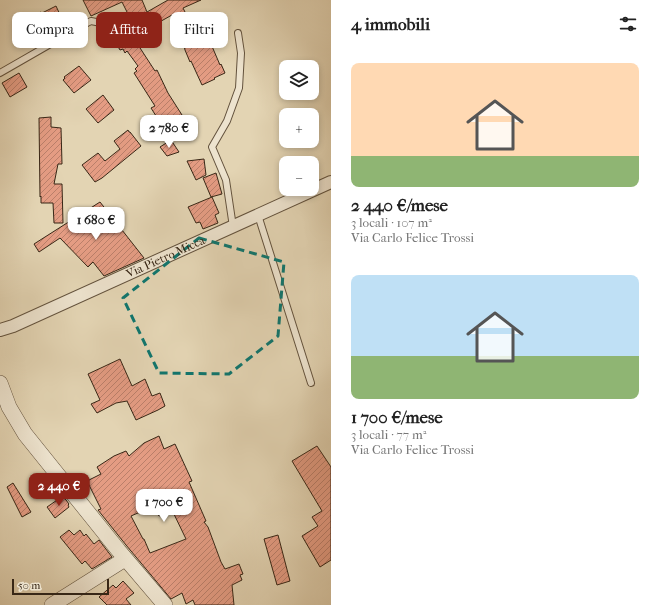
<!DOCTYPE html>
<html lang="it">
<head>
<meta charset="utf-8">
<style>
  :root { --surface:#fff; --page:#f6f6f6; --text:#222; --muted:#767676; --accent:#8f2418 }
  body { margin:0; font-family:"IM FELL French Canon",serif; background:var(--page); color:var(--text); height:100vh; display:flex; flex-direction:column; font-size:15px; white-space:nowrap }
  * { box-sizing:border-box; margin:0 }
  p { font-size:13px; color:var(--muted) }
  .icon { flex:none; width:22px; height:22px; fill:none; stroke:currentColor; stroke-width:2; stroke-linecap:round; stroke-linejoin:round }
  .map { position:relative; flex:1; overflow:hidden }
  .sheet { display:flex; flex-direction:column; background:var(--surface); width:328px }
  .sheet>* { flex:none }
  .banner { position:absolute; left:12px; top:12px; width:259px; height:36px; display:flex; gap:8px }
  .tools { position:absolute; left:279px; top:60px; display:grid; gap:8px }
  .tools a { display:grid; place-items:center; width:40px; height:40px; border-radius:8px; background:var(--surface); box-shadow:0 2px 6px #0003; font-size:20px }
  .scale { position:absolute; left:12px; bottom:10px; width:97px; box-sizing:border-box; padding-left:4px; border:2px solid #382716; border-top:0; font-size:11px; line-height:14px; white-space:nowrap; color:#382716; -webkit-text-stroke:3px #ede3ce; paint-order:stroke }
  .price { position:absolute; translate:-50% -34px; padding:0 9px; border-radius:8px; background:#fff; color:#222; font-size:13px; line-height:26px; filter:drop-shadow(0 1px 2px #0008) }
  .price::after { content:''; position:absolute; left:50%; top:24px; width:12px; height:9px; margin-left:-6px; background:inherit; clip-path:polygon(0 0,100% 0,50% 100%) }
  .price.current { background:var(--accent); color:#fff }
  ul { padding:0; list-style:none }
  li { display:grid; align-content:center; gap:8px; height:212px; padding:0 20px }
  li span { display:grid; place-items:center; height:124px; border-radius:8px; color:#555 }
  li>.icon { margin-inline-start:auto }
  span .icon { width:72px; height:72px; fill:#fffc; stroke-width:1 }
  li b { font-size:17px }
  h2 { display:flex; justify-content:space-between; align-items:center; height:48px; padding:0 20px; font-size:17px }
  .pill { padding:0 14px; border-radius:8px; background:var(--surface); box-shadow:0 2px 6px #0003; font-size:14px; line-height:36px }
  .pill.current { background:var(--accent); color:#fff }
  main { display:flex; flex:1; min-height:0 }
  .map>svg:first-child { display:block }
</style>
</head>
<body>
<main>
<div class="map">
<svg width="331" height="605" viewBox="0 0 331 605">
  <defs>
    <pattern id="building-hatch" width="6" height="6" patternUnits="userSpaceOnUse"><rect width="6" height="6" fill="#e49c83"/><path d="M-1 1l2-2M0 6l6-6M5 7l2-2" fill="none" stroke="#ba7f6a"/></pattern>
  </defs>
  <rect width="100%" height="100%" fill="#e3d4b3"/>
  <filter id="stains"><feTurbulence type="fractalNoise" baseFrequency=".005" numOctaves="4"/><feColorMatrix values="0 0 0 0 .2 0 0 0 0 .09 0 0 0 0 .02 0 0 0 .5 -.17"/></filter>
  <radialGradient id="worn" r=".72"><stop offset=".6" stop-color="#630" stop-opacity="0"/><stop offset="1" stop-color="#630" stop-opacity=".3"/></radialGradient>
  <path fill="url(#building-hatch)" stroke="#382716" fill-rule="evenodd" d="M 83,0 L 142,0 L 147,12 L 168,0 L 201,0 L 183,8 L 192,26 L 198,23 L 202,31 L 205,30 L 220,65 L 221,64 L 225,73 L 214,78 L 215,79 L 202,85 L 191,61 L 190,62 L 185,50 L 182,38 L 172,15 L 138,34 L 122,2 L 91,16 Z
    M 56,6 L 62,19 L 60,20 L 64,28 L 51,35 L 48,29 L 32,39 L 24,25 L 34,21 L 32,16 L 41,12 L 42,13 Z
    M 129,31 L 155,71 L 157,70 L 168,93 L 182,115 L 163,127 L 151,108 L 155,106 L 134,73 L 137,71 L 135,69 L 138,66 L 127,51 L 125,53 L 123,49 L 120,50 L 114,40 Z
    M 79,66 L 91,80 L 74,93 L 63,80 L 65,78 L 64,77 Z
    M 19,73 L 27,87 L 10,97 L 2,83 Z
    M 103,95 L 114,110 L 98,123 L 86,109 Z
    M 51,117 L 51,127 L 61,128 L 62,164 L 58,164 L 54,184 L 62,184 L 63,223 L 54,223 L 53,203 L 41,203 L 41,196 L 40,197 L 39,118 Z
    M 128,130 L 129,132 L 130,132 L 141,146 L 102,178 L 95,182 L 82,165 L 98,153 L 105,161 L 120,149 L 114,141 Z
    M 171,140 L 179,152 L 167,156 L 160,147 Z
    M 204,159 L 206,175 L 196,180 L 187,161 Z
    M 216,173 L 222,194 L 211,197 L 203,178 Z
    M 212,197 L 219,213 L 215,215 L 218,223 L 203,229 L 200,222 L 196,223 L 188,207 Z
    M 100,202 L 144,258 L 104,276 L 93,262 L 88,267 L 60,238 L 39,252 L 34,244 Z
    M 120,359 L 132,386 L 145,379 L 152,396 L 160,393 L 165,406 L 158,410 L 136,420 L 127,401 L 116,403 L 97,413 L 91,404 L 100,400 L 88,374 Z
    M 159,436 L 164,449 L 175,444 L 192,481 L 189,482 L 206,521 L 204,522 L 208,527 L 221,562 L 225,569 L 239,564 L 243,574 L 240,575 L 242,580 L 232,585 L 234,605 L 195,605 L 193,600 L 186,604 L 182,593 L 171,599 L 126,545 L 98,510 L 101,509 L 87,481 L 101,474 L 97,467 L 114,456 L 126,451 L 129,456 L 144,443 ZM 154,506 L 159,516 L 172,510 L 186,539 L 150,553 L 144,539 L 143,539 L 131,516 Z
    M 317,446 L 331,467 L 331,560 L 320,567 L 302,536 L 318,526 L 312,517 L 322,511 L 292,461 Z
    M 13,483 L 31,512 L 22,517 L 7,487 Z
    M 63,496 L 69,504 L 68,505 L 69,507 L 55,518 L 47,507 Z
    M 69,530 L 74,535 L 80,530 L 84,536 L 86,534 L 94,544 L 99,540 L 112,557 L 92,569 L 85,561 L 82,564 L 60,537 Z
    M 278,535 L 290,581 L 277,585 L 264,539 Z
    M 123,581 L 134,593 L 126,599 L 131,605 L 107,605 L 99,597 L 113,585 L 116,588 Z"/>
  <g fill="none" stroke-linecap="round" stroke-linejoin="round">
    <g stroke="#63523d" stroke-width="8">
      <path id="service" d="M 0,73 L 87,23 L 91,21 L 111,25
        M 258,215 L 311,383
        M 233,227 L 226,180 L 212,147 L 227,121 L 239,88 L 241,53 L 238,33"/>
    </g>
    <g stroke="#63523d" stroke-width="14">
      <g id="minor">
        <path id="s1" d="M 0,330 L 13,326 L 331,182"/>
      </g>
    </g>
    <g stroke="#63523d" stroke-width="16">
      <path id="tertiary" d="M 0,383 L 9,407 L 25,434 L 119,551 L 165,605
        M 52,605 L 125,559"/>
    </g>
    <use href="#service" stroke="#ede3ce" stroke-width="6"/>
    <use href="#minor" stroke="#ede3ce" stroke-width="12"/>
    <use href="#tertiary" stroke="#ede3ce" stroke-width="15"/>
  </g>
  <path fill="none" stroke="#0f766e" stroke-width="3" stroke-dasharray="8 5" stroke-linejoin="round" d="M 199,238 L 284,262 L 278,336 L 229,374 L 159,373 L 123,298 Z"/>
  <g text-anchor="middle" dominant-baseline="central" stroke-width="4" stroke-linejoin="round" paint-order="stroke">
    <g font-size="12" fill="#382716" stroke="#ede3ce">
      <text stroke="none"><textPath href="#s1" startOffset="181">Via Pietro Micca</textPath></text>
    </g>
  </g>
  <rect width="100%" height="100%" filter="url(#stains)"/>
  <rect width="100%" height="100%" fill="url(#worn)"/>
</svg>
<div class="tools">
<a><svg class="icon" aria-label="layers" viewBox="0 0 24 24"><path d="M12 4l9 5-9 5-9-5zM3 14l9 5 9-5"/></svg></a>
<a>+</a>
<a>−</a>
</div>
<div class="scale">50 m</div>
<b class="price" style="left:169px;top:149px">2 780 €</b>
<b class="price" style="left:96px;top:241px">1 680 €</b>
<b class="price current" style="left:59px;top:507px">2 440 €</b>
<b class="price" style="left:164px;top:523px">1 700 €</b>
<div class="banner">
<a class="pill">Compra</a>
<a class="pill current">Affitta</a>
<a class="pill">Filtri</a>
</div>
</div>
<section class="sheet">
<h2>4 immobili<svg class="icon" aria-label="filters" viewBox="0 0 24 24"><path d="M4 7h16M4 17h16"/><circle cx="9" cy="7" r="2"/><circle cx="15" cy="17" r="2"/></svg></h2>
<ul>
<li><span style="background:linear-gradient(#ffd9b3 75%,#8fb573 0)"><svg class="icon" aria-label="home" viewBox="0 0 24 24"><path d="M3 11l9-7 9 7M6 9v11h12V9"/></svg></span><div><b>2 440 €/mese</b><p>3 locali · 107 m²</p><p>Via Carlo Felice Trossi</p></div></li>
<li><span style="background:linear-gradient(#bfe0f5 65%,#8fb573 0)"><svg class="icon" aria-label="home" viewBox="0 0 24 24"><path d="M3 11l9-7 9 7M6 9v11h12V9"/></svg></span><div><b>1 700 €/mese</b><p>3 locali · 77 m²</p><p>Via Carlo Felice Trossi</p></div></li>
</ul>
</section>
</main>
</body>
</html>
